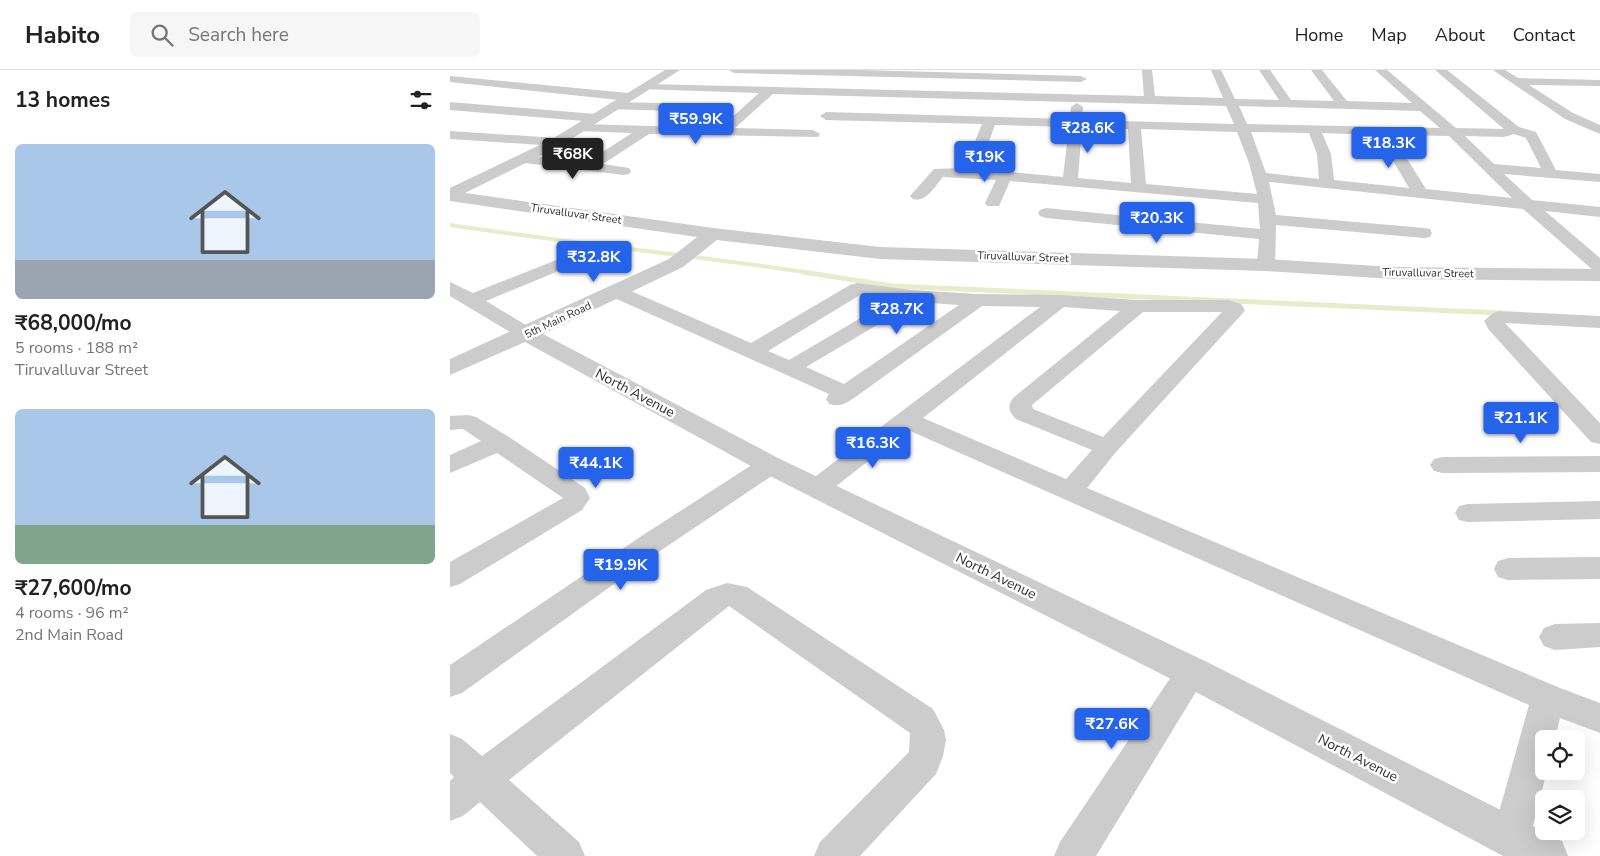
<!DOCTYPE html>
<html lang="en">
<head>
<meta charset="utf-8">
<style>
  :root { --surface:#fff; --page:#f6f6f6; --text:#202124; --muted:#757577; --line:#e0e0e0; --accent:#2563eb }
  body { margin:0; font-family:"Nunito Sans",sans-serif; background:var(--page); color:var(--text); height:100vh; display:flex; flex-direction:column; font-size:19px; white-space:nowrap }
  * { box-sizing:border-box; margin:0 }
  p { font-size:16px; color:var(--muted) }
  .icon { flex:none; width:28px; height:28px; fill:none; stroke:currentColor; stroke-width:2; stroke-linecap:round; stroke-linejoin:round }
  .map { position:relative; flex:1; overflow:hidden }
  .side { display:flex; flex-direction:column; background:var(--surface); width:450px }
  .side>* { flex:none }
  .fabs { position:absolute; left:1085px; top:660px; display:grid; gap:10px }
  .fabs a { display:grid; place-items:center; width:50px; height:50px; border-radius:8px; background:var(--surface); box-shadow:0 5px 20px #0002; font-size:25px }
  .price { position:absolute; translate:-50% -42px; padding:0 11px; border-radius:5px; background:var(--accent); color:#fff; font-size:16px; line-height:32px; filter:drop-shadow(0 1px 2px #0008) }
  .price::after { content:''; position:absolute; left:50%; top:30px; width:15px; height:11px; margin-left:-8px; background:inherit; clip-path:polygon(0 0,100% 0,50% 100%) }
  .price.selected { background:#222; color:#fff }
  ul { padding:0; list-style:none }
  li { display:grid; align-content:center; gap:10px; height:265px; padding:0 15px }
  li span { display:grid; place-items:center; height:155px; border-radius:8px; color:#555 }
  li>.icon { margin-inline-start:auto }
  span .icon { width:90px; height:90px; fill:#fffc; stroke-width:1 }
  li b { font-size:21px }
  h2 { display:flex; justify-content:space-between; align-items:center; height:60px; padding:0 15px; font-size:21px }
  header { display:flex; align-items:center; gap:30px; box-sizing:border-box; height:70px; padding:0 25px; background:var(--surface); border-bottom:1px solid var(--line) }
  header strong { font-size:24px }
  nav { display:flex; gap:28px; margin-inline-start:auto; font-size:18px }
  .search { width:350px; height:45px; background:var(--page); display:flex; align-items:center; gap:12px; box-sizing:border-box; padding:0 18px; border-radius:8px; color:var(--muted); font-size:19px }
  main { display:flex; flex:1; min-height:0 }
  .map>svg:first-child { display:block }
</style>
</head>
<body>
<header>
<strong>Habito</strong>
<div class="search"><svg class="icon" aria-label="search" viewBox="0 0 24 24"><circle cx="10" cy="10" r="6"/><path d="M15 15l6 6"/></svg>Search here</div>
<nav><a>Home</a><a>Map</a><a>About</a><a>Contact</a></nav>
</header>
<main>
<section class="side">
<h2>13 homes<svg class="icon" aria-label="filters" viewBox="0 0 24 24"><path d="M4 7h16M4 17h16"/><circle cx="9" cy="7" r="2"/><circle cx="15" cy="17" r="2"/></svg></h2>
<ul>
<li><span style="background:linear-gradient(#a9c7e8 75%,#9aa5b1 0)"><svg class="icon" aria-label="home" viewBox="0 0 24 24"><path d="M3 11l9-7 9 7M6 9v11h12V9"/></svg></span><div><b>₹68,000/mo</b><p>5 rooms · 188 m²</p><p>Tiruvalluvar Street</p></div></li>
<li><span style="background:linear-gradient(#a9c7e8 75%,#7fa58c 0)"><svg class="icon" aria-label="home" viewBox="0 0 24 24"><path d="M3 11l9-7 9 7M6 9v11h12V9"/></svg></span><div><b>₹27,600/mo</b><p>4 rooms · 96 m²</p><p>2nd Main Road</p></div></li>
</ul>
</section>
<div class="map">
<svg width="1150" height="786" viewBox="0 0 1150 786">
  <rect width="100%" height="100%" fill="#fff"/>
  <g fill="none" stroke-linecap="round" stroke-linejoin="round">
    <path stroke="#e7ecca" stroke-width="4" d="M 0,155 C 120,173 241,185 361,203"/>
    <path stroke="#e7ecca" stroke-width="5" d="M 353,202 L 442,216 L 1051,243"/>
    <path fill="#ccc" fill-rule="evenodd" d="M 279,0 L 412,0 L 631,6 L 637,9 L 631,12 L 284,3 Z
      M 692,0 L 702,0 L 705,26 L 773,28 L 761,0 L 771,0 L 785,29 L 829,30 L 809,0 L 820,0 L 841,30 L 884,31 L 861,0 L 872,0 L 897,31 L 962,33 L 925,0 L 937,0 L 1006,58 L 1054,59 L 985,0 L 997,0 L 1069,57 L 1086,62 L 1106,100 L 1150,104 L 1150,112 L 1054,104 L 1082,130 L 1150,137 L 1150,147 L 1095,141 L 1150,188 L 1150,202 L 1144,201 L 1073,139 L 819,112 L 826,145 L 974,158 L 980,159 L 982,163 L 980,167 L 974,168 L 826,155 L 825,195 L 822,199 L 816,200 L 810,199 L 807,195 L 809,169 L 596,148 L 590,146 L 588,143 L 590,140 L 596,138 L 810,159 L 808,133 L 560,111 L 549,136 L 537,136 L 535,133 L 546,110 L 493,107 C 485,116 476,133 463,129 L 460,126 L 484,99 L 514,98 L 532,54 L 376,50 L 370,46 L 376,42 L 620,49 L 621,37 L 627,33 L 633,37 L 632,50 L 784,54 L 776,36 L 323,24 L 285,58 L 363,60 L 370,64 L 368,67 L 199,64 L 153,94 L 179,98 L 181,101 L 179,104 L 174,105 L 75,93 L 70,92 L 68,89 L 70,86 L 75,85 L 137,92 L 182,63 L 126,61 L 124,58 L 131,54 L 270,58 L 309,23 L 191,19 L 189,17 L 191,15 L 195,14 L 694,26 ZM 789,36 L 970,41 L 990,58 L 797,54 ZM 545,55 L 619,57 L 613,107 L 529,99 ZM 632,57 L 678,59 L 681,113 L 628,108 ZM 691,59 L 787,62 L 799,93 L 807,124 L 696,114 ZM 801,62 L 859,63 L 867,84 L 869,109 L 816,103 ZM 872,63 L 928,65 L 959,118 L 884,110 L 881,84 ZM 1064,64 L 1076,68 L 1091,98 L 1044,94 L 1015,66 L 1054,67 ZM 942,65 L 999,66 L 1062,128 L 976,119 Z
      M 1043,0 L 1055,0 L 1068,8 L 1150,10 L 1150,16 L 1079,15 L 1123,43 L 1150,55 L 1150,64 L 1115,49 Z
      M 0,6 L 178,23 L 184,27 L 178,31 L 0,12 Z
      M 0,32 L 146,44 L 152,48 L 146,52 L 0,40 Z
      M 164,32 L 254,34 L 260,38 L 254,42 L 160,39 L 158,36 L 160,33 Z
      M 0,61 L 107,68 L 114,72 L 107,76 L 0,69 Z
      M 129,181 L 135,182 L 138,186 L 135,190 L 36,231 L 84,260 L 87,264 L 84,268 L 77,270 L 70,268 L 0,226 L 0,212 L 23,223 Z
      M 407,213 L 462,220 L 527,224 L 610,225 L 688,230 L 778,230 L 791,234 L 795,240 L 792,244 L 666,382 L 637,418 L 1110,618 L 1150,633 L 1150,663 L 1110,648 L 1105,669 L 1094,669 L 1094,701 L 1097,701 L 1080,767 L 1075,780 L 1061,786 L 1047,780 L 1042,767 L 1079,635 L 458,360 L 376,424 L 367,427 L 358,424 L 354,418 L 358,412 L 590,237 L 532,236 L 404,328 C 395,334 390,337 379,334 L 376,329 L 379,324 L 160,226 L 158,222 L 160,218 L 167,216 L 174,218 L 301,273 L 400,215 ZM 410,225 L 443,229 L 339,290 L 318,281 ZM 466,232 L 509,235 L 394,314 L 356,297 ZM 614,237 L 670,241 L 563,328 C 557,336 559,342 566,349 L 642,380 L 616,409 L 473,348 ZM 693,242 L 772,242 L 653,367 L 583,339 L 582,335 Z
      M 1050,241 L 1150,246 L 1150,258 L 1055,253 L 1150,353 L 1150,374 L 1141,372 L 1039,260 L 1034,251 L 1043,243 Z
      M 18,345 L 26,347 L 59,367 L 135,418 L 140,428 L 132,440 L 10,514 L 0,517 L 0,492 L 113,428 L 47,383 L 0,403 L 0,385 L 31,371 L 13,359 L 0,360 L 0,346 Z
      M 1150,386 L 1150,402 L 993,403 L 984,401 L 980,395 L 984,389 L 993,387 Z
      M 320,387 L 329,389 L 333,395 L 329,401 L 210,481 L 12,623 L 0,627 L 0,595 L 190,467 L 311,389 Z
      M 1150,431 L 1150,449 L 1018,452 L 1009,450 L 1005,443 L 1009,436 L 1018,434 Z
      M 1150,487 L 1150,509 L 1058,510 L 1048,507 L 1044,499 L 1048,491 L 1058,488 Z
      M 277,513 L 297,517 L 483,639 L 494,660 L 496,670 L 493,686 L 486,704 L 410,786 L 364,786 L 370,772 L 459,682 L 460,663 L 279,536 L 59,710 L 129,772 L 135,786 L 87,786 L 30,732 L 13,746 L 0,751 L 0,711 L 4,707 L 0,703 L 0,664 L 12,669 L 32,686 L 256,520 Z
      M 1150,553 L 1150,577 L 1105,580 L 1094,576 L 1089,567 L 1094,558 L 1105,554 Z
      M 742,588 L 753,592 L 758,602 L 646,786 L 604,786 L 610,772 L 731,592 Z"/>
    <path fill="#ccc" fill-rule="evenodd" d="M 215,0 L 230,0 L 112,75 L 15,123 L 263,158 L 430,177 L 816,189 L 943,197 L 1150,199 L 1150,211 L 943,209 L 816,201 L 430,189 L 267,170 L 233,197 L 93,264 L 330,389 L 755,591 L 1112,771 L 1118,786 L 1053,786 L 729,613 L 310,401 L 75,272 L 0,305 L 0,289 L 219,189 L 247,167 L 0,131 L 0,118 L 102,69 Z"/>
  </g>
  <g text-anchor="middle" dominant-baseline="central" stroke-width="5" stroke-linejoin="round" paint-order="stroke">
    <g font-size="11" fill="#2f2f2f" stroke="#fff">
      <text transform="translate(126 144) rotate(8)">Tiruvalluvar Street</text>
      <text transform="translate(573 187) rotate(2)">Tiruvalluvar Street</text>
      <text transform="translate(978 203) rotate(1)">Tiruvalluvar Street</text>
      <text transform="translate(108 250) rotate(-25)">5th Main Road</text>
    </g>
    <g font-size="14" fill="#2f2f2f" stroke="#fff">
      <text transform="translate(185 323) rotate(28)">North Avenue</text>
      <text transform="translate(546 506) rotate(26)">North Avenue</text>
      <text transform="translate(908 688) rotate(27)">North Avenue</text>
    </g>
  </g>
</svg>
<div class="fabs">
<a><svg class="icon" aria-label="locate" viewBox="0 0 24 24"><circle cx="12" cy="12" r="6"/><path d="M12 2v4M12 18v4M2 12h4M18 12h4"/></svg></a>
<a><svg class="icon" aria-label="layers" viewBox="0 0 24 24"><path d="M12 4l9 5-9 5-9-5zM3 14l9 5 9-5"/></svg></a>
</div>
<b class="price" style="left:246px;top:75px">₹59.9K</b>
<b class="price" style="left:638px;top:84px">₹28.6K</b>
<b class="price" style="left:939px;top:99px">₹18.3K</b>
<b class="price selected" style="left:123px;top:110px">₹68K</b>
<b class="price" style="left:535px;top:113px">₹19K</b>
<b class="price" style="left:707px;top:174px">₹20.3K</b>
<b class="price" style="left:144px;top:213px">₹32.8K</b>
<b class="price" style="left:447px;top:265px">₹28.7K</b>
<b class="price" style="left:1071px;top:374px">₹21.1K</b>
<b class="price" style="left:423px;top:399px">₹16.3K</b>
<b class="price" style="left:146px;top:419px">₹44.1K</b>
<b class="price" style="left:171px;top:521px">₹19.9K</b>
<b class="price" style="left:662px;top:680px">₹27.6K</b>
</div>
</main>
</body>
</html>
